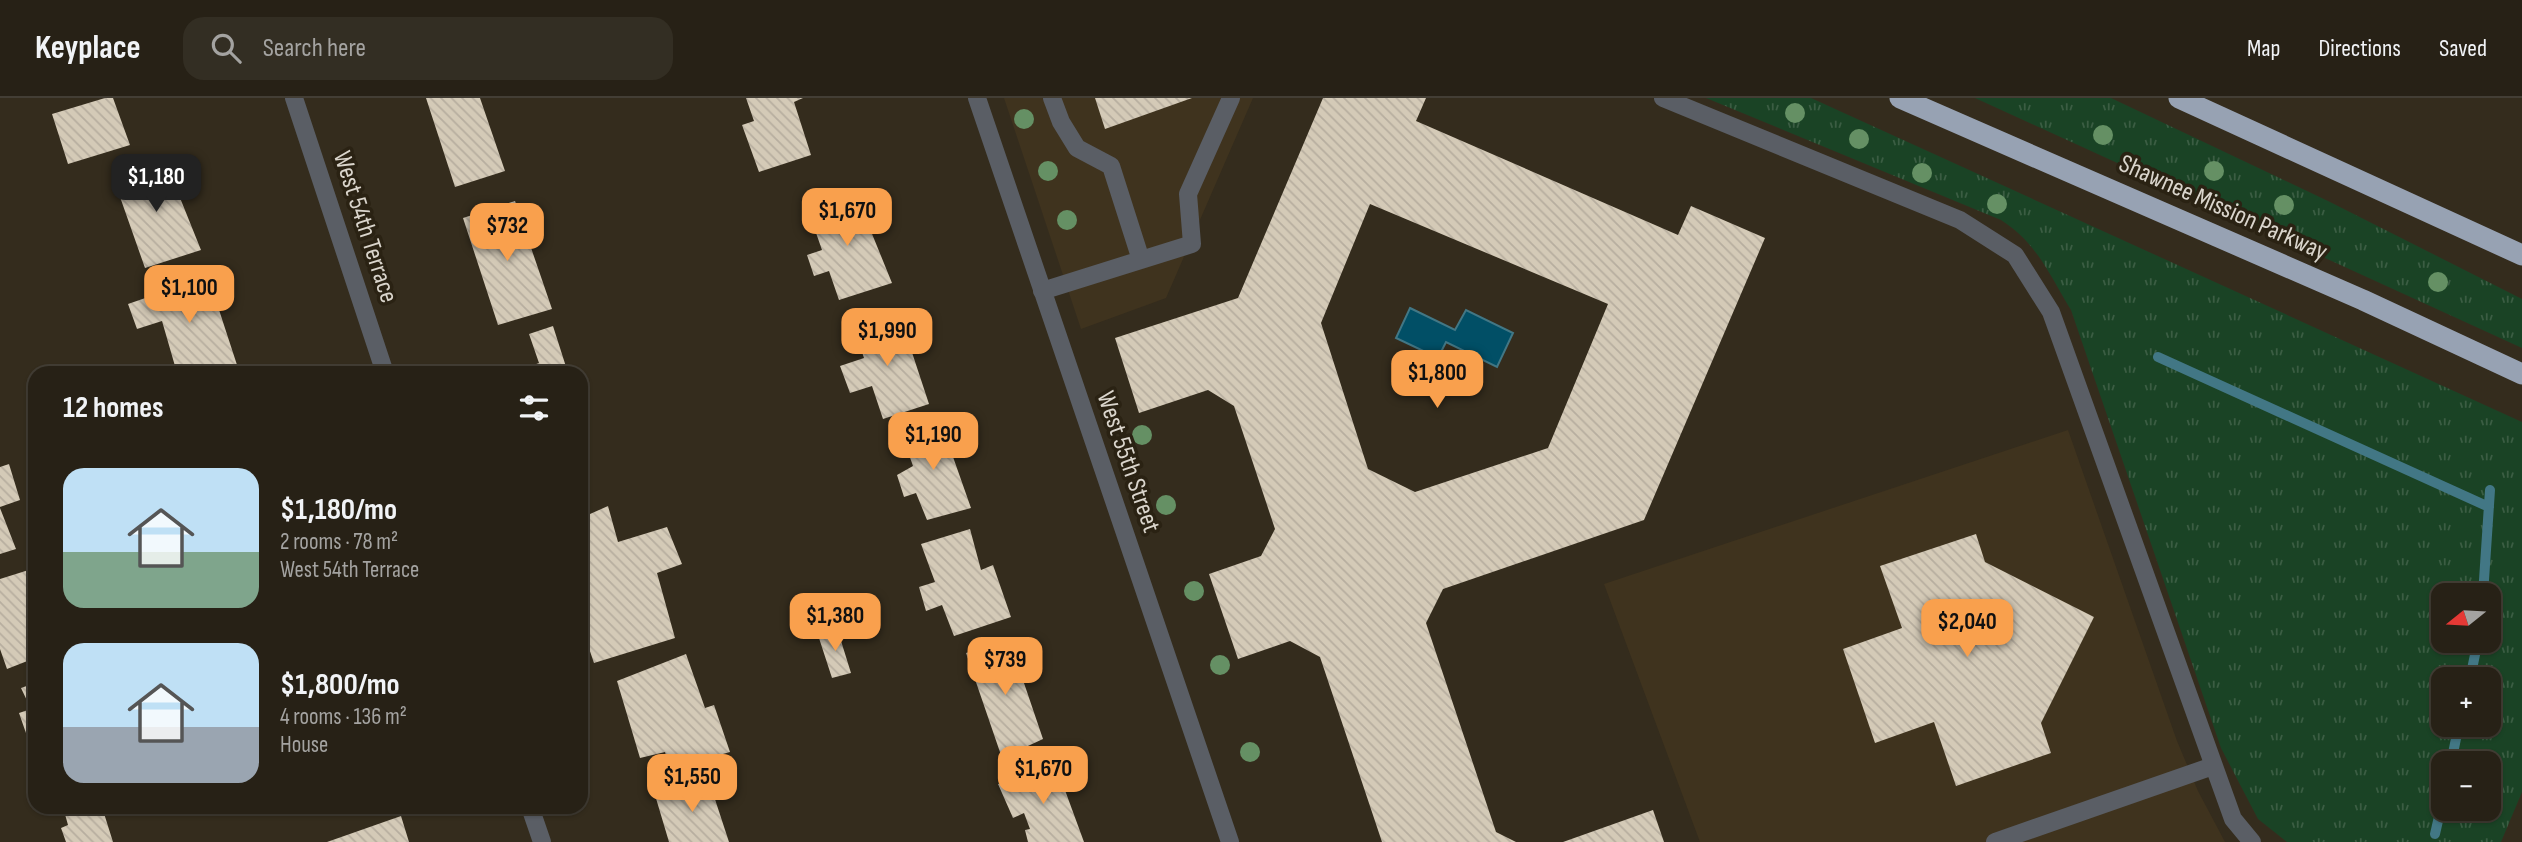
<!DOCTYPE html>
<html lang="en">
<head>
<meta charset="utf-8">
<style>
  :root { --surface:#272116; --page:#332e23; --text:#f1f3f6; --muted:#a4a3a1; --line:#433e35; --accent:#f9a04d }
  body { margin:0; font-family:"Sofia Sans Condensed",sans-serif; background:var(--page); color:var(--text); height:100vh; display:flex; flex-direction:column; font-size:26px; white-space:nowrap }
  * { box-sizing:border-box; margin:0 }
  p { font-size:23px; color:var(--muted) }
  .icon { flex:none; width:38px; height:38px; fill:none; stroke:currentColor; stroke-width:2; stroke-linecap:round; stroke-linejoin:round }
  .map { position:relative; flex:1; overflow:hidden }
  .side { position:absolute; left:28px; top:268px; width:560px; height:448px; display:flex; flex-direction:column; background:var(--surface); border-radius:21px; box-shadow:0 2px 5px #0004,0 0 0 2px var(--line) }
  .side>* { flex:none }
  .needle { width:46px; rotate:252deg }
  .tools { position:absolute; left:2431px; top:485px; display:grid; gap:14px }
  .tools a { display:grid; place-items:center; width:70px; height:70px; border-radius:14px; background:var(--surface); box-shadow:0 2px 5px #0004,0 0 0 2px var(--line); font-size:35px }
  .price { position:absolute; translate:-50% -60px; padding:0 16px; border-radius:14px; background:var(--accent); color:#111; font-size:23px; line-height:46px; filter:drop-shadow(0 2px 4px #0008) }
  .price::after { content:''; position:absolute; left:50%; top:42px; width:21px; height:16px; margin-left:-10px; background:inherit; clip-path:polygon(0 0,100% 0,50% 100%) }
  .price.selected { background:#222; color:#fff }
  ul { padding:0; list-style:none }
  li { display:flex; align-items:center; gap:21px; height:175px; padding:0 35px }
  li span { display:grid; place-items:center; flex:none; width:196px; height:140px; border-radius:21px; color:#555 }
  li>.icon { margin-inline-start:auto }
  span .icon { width:84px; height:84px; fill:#fffc; stroke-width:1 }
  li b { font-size:30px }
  h2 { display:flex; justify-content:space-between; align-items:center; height:84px; padding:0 35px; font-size:30px }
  header { display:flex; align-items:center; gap:42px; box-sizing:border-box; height:98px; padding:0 35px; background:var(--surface); border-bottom:2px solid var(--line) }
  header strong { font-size:33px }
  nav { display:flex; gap:38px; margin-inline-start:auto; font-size:24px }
  .search { width:490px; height:63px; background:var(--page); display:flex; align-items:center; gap:18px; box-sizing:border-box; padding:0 24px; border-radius:21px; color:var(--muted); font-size:26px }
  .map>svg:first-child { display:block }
</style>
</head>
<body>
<header>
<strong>Keyplace</strong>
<div class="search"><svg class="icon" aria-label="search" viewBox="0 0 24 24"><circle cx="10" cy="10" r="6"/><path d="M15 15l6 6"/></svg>Search here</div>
<nav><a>Map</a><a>Directions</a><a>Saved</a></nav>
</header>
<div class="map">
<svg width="2522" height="744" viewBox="0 0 2522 744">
  <defs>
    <pattern id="grass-tufts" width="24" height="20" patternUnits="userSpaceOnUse" patternTransform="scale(1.75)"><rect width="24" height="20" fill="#1a4325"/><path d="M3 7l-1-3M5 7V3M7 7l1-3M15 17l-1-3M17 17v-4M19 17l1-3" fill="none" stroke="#3b5d43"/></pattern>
    <pattern id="building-back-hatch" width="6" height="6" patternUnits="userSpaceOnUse" patternTransform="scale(1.75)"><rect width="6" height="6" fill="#d4cab7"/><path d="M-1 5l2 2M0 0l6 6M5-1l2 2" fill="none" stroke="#b7ae9f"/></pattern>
  </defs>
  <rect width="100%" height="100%" fill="#342c1d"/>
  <path fill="#3f331e" d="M 1004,0 L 1253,0 L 1166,200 L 1081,231 Z
    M 2068,332 L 2177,643 L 2198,693 L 2225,744 L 1700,744 L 1604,486 Z"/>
  <path fill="url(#grass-tufts)" fill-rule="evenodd" d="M 1706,0 L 1811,0 L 2522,324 L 2522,694 L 2501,744 L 2287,744 L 2258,721 L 2221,650 L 2071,212 C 2049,176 2037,145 2001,122 ZM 2488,497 L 2488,542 L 2443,542 L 2443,497 ZM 2443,581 L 2488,581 L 2488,626 L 2443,626 ZM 2443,665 L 2488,665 L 2488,710 L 2443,710 Z
    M 1975,0 L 2111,0 L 2328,103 L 2522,201 L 2522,250 Z"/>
  <path fill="#014f66" stroke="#427785" stroke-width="2" d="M 1410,210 L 1455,232 L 1466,212 L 1513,235 L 1497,269 L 1446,244 L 1438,260 L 1396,240 Z"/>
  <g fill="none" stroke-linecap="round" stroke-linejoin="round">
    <path stroke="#427785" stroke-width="10" d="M 2158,259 L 2489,409
      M 2483,497 L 2490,392
      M 2470,581 L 2478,542
      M 2451,665 L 2459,626
      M 2435,736 L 2443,701"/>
  </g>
  <path fill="url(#building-back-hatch)" fill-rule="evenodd" d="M 105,0 L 113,0 L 130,47 L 68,66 L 52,16 Z
    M 426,0 L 480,0 L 505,73 L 455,89 Z
    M 746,0 L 803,0 L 794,4 L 811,57 L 759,74 L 742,27 L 754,23 Z
    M 1095,0 L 1192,0 L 1105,31 Z
    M 1323,0 L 1426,0 L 1416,23 L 1678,137 L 1691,108 L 1765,140 L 1644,422 L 1443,491 L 1426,525 L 1496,734 L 1516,744 L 1382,744 L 1320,559 L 1290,543 L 1238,561 L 1209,476 L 1261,458 L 1275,431 L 1234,308 L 1208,292 L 1139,315 L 1115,240 L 1238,200 ZM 1370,106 L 1608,206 L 1548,350 L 1415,394 L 1368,371 L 1321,225 Z
    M 164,60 L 201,152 L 145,170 L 113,79 Z
    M 855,94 L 892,185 L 839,202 L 829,173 L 814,178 L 807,157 L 822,152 L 808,112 Z
    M 515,103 L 552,211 L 498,227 L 463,120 Z
    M 206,172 L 238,270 L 222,275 L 177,275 L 162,223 L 137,231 L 128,206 L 154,197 L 153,192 Z
    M 899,215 L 929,306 L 883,321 L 872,288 L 850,295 L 840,268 L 864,260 L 855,233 Z
    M 553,228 L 568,275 L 512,275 L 539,265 L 529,236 Z
    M 940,322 L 971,410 L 927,422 L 916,395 L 904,399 L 897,377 L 913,368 L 901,334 Z
    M 9,366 L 20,402 L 0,409 L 0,369 Z
    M 608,408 L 618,444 L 667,429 L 682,466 L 657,475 L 675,540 L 594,565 L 581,527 L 581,420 Z
    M 0,410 L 16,451 L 0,456 Z
    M 970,431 L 981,472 L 993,467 L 1011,519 L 954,538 L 942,507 L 926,513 L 919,489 L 935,484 L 921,446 Z
    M 1976,436 L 1985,464 L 2094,519 L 2041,625 L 2051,655 L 1956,688 L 1934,624 L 1875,645 L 1843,551 L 1902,530 L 1880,468 Z
    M 35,470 L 35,560 L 7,571 L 0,551 L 0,481 Z
    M 837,530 L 851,575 L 832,580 L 818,537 Z
    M 1009,541 L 1043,641 L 1002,660 L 966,555 Z
    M 686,556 L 705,610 L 714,607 L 730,654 L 670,671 L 665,654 L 640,660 L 617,583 Z
    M 35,585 L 35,661 L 19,615 L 31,611 L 21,590 Z
    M 1055,665 L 1084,744 L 1028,744 L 1025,732 L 1030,731 L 1024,715 L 1013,720 L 998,686 Z
    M 708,680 L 729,744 L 669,744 L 655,697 Z
    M 63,709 L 102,709 L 113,744 L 66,744 L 61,730 L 68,727 Z
    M 1653,712 L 1664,744 L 1563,744 Z
    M 401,718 L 409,744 L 327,744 Z"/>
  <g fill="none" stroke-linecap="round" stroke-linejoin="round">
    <path stroke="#5a5e65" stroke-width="18" d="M 294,0 L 385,275
      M 977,0 L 1230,744
      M 1052,0 L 1061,24 L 1077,50 L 1111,68 L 1141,162
      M 1663,0 L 1960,122 L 2015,157 L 2051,214 L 2233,721 L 2252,744
      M 1042,193 L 1192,146 L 1188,96 L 1231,0
      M 530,709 L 542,744
      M 1995,744 L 2213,668"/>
    <path stroke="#97a2b3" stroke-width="21" d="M 1900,0 L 2363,202 L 2522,276
      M 2179,0 L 2522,157"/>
  </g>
  <g fill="#659064">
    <circle cx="1795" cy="15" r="10"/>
    <circle cx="1024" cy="21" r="10"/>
    <circle cx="2103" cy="37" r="10"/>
    <circle cx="1859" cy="41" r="10"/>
    <circle cx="1048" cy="73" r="10"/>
    <circle cx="2214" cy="73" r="10"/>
    <circle cx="1922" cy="75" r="10"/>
    <circle cx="1997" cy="106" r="10"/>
    <circle cx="2284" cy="107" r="10"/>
    <circle cx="1067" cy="122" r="10"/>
    <circle cx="2438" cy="184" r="10"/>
    <circle cx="1142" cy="337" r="10"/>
    <circle cx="1166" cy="407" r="10"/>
    <circle cx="1194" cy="493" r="10"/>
    <circle cx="1220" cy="567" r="10"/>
    <circle cx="1250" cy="654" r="10"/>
  </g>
  <g text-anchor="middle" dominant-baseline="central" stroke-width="7" stroke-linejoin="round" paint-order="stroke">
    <g font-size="26" fill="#dad5cc" stroke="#2a2213">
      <text transform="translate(2223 110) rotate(24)">Shawnee Mission Parkway</text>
      <text transform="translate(365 129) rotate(72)">West 54th Terrace</text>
      <text transform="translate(1128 364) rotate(71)">West 55th Street</text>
    </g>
  </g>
</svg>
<div class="tools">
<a><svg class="needle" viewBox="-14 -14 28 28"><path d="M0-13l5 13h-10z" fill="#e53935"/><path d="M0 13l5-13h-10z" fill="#a4a3a1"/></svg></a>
<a>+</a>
<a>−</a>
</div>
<b class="price selected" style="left:156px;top:116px">$1,180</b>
<b class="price" style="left:847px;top:150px">$1,670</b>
<b class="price" style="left:507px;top:165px">$732</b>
<b class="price" style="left:189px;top:227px">$1,100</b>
<b class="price" style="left:887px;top:270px">$1,990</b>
<b class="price" style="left:1437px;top:312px">$1,800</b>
<b class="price" style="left:933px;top:374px">$1,190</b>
<b class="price" style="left:835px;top:555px">$1,380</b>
<b class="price" style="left:1967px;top:561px">$2,040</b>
<b class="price" style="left:1005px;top:599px">$739</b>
<b class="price" style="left:1043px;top:708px">$1,670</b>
<b class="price" style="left:692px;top:716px">$1,550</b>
<section class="side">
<h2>12 homes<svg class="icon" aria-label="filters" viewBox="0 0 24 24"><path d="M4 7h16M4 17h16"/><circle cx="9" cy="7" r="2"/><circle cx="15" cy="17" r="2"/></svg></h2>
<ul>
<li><span style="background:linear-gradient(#bfe0f5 60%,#7fa58c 0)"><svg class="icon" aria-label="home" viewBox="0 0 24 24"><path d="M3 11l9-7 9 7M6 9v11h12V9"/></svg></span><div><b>$1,180/mo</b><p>2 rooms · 78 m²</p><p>West 54th Terrace</p></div></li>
<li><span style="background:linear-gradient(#bfe0f5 60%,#9aa5b1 0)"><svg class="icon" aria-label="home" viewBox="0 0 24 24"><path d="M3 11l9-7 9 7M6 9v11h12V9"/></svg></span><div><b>$1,800/mo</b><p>4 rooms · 136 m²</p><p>House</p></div></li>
</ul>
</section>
</div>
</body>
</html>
